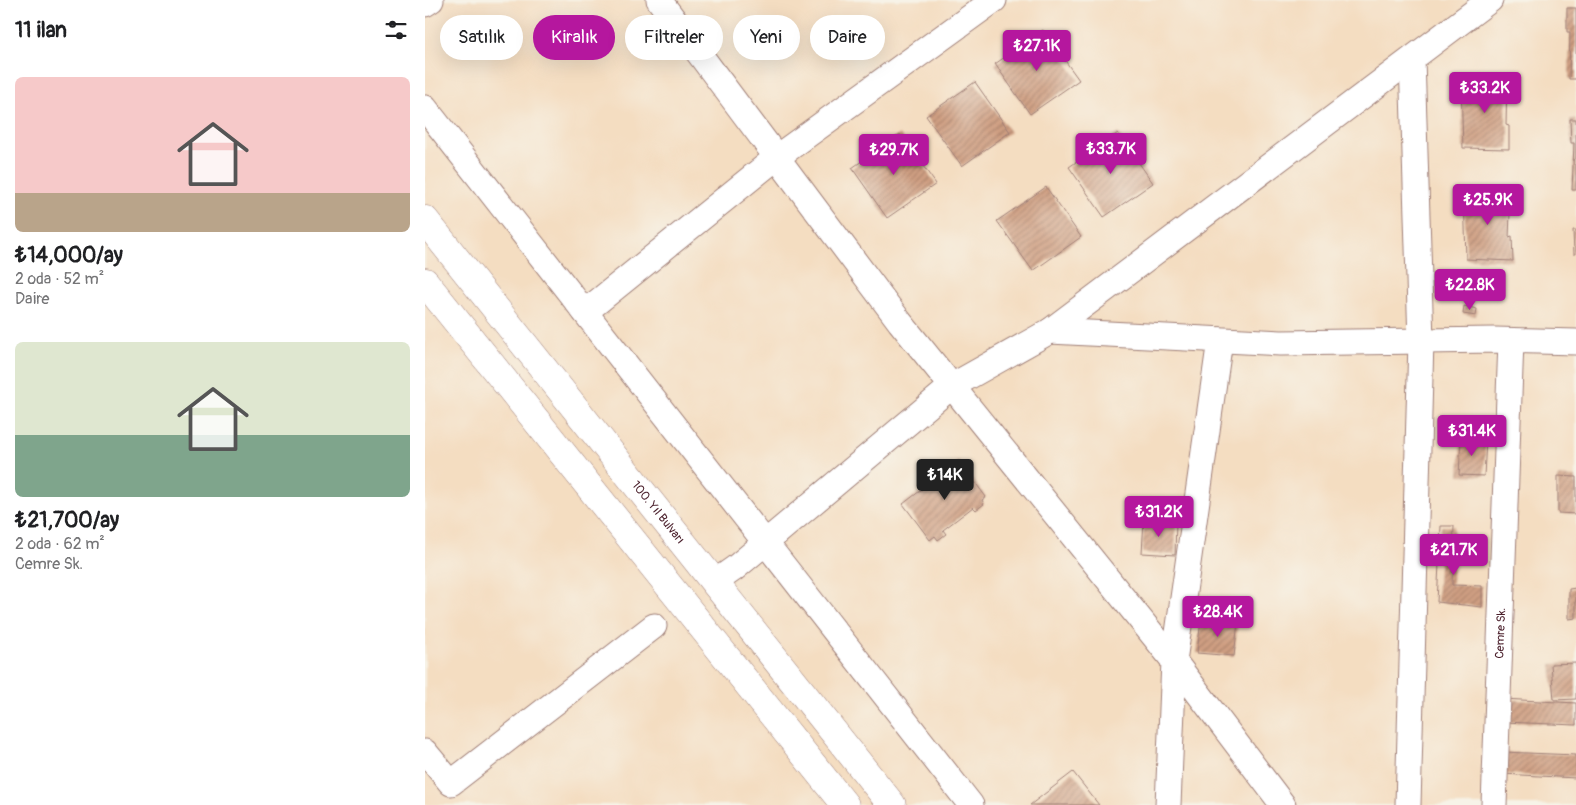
<!DOCTYPE html>
<html lang="tr">
<head>
<meta charset="utf-8">
<style>
  :root { --surface:#fff; --page:#f2f2f2; --text:#202124; --muted:#757577; --accent:#b5179e }
  body { margin:0; font-family:Pangolin,sans-serif; background:var(--page); color:var(--text); height:100vh; display:flex; flex-direction:column; font-size:19px; white-space:nowrap }
  * { box-sizing:border-box; margin:0 }
  p { font-size:16px; color:var(--muted) }
  .icon { flex:none; width:28px; height:28px; fill:none; stroke:currentColor; stroke-width:2; stroke-linecap:round; stroke-linejoin:round }
  .map { position:relative; flex:1; overflow:hidden }
  .panel { display:flex; flex-direction:column; background:var(--surface); width:425px }
  .panel>* { flex:none }
  .banner { position:absolute; left:15px; top:15px; width:475px; height:45px; display:flex; gap:10px }
  .price { position:absolute; translate:-50% -42px; padding:0 11px; border-radius:5px; background:var(--accent); color:#fff; font-size:16px; line-height:32px; filter:drop-shadow(0 1px 2px #0008) }
  .price::after { content:''; position:absolute; left:50%; top:30px; width:15px; height:11px; margin-left:-8px; background:inherit; clip-path:polygon(0 0,100% 0,50% 100%) }
  .price.on { background:#222; color:#fff }
  ul { padding:0; list-style:none }
  li { display:grid; align-content:center; gap:10px; height:265px; padding:0 15px }
  li span { display:grid; place-items:center; height:155px; border-radius:8px; color:#555 }
  li>.icon { margin-inline-start:auto }
  span .icon { width:90px; height:90px; fill:#fffc; stroke-width:1 }
  li b { font-size:21px }
  h2 { display:flex; justify-content:space-between; align-items:center; height:60px; padding:0 15px; font-size:21px }
  .pill { padding:0 18px; border-radius:22px; background:var(--surface); box-shadow:0 5px 20px #0002; font-size:18px; line-height:45px }
  .pill.on { background:var(--accent); color:#fff }
  main { display:flex; flex:1; min-height:0 }
  .map>svg:first-child { display:block }
</style>
</head>
<body>
<main>
<section class="panel">
<h2>11 ilan<svg class="icon" aria-label="filters" viewBox="0 0 24 24"><path d="M4 7h16M4 17h16"/><circle cx="9" cy="7" r="2"/><circle cx="15" cy="17" r="2"/></svg></h2>
<ul>
<li><span style="background:linear-gradient(#f6c9c9 75%,#b9a48a 0)"><svg class="icon" aria-label="home" viewBox="0 0 24 24"><path d="M3 11l9-7 9 7M6 9v11h12V9"/></svg></span><div><b>₺14,000/ay</b><p>2 oda · 52 m²</p><p>Daire</p></div></li>
<li><span style="background:linear-gradient(#dfe7d0 60%,#7fa58c 0)"><svg class="icon" aria-label="home" viewBox="0 0 24 24"><path d="M3 11l9-7 9 7M6 9v11h12V9"/></svg></span><div><b>₺21,700/ay</b><p>2 oda · 62 m²</p><p>Cemre Sk.</p></div></li>
</ul>
</section>
<div class="map">
<svg width="1151" height="805" viewBox="0 0 1151 805">
  <defs>
    <pattern id="building-hatch" width="6" height="6" patternUnits="userSpaceOnUse" patternTransform="scale(1.25)"><rect width="6" height="6" fill="#cf9f82"/><path d="M-1 1l2-2M0 6l6-6M5 7l2-2" fill="none" stroke="#aa816b"/></pattern>
  </defs>
  <rect width="100%" height="100%" fill="#f7f3e8"/>
  <filter id="ink" filterUnits="userSpaceOnUse"><feTurbulence type="fractalNoise" baseFrequency=".02" numOctaves="2"/><feDisplacementMap in="SourceGraphic" scale="10" xChannelSelector="R" yChannelSelector="G"/><feConvolveMatrix kernelMatrix="1 2 1 2 8 2 1 2 1" color-interpolation-filters="sRGB"/></filter>
  <filter id="wash" filterUnits="userSpaceOnUse"><feTurbulence type="fractalNoise" baseFrequency=".0096" numOctaves="4" result="noise"/><feDisplacementMap in="SourceGraphic" scale="20" xChannelSelector="R" yChannelSelector="G"/><feGaussianBlur stdDeviation="1.12" result="paint"/><feColorMatrix in="noise" values="0 0 0 0 0 0 0 0 0 0 0 0 0 0 0 0 0 1.4 0 .05"/><feComposite in="paint" operator="in"/></filter>
  <g filter="url(#wash)">
    <rect width="100%" height="100%" fill="#f4ddc1"/>
    <g id="blocks">
      <path fill="url(#building-hatch)" d="M 1142,8 L 1151,8 L 1151,79 L 1144,79 L 1145,32 L 1142,32 Z
        M 618,30 L 654,80 L 605,114 L 570,64 Z
        M 1053,79 L 1082,79 L 1081,125 L 1084,126 L 1084,149 L 1038,148 L 1036,83 L 1053,82 Z
        M 550,82 L 585,132 L 537,166 L 501,116 Z
        M 1145,119 L 1151,119 L 1151,190 L 1147,190 L 1149,143 L 1146,143 Z
        M 693,133 L 728,183 L 679,217 L 644,167 Z
        M 475,134 L 511,184 L 462,218 L 427,168 Z
        M 621,187 L 656,237 L 608,271 L 572,221 Z
        M 1056,190 L 1086,190 L 1084,237 L 1087,236 L 1088,261 L 1041,259 L 1039,194 L 1056,193 Z
        M 1148,230 L 1151,230 L 1151,254 L 1149,254 Z
        M 1039,306 L 1052,309 L 1051,316 L 1038,314 Z
        M 1036,438 L 1061,440 L 1059,476 L 1034,475 Z
        M 534,461 L 561,497 L 557,500 L 559,504 L 551,510 L 548,507 L 518,530 L 521,534 L 513,540 L 510,536 L 505,540 L 478,504 Z
        M 1133,476 L 1151,477 L 1151,514 L 1133,513 Z
        M 719,520 L 751,522 L 750,555 L 717,553 Z
        M 1016,526 L 1029,526 L 1027,585 L 1057,586 L 1057,607 L 1012,602 Z
        M 1151,588 L 1151,618 L 1144,619 L 1144,589 Z
        M 776,620 L 813,622 L 809,656 L 772,653 Z
        M 1151,663 L 1151,699 L 1129,700 L 1126,664 Z
        M 1078,699 L 1151,703 L 1151,725 L 1078,722 Z
        M 1077,752 L 1151,755 L 1151,778 L 1077,774 Z
        M 648,772 L 674,805 L 605,805 Z"/>
    </g>
  </g>
  <g filter="url(#ink)">
    <use href="#blocks" fill-opacity="0" stroke="#9f7e76" stroke-width="1"/>
    <g fill="none" stroke-linecap="round" stroke-linejoin="round">
      <g stroke="#9f7e76" stroke-width="27">
        <g id="minor">
          <path d="M 234,0 L 475,322 L 749,661 L 858,805"/>
          <path d="M 0,4 L 6,0"/>
          <path d="M 0,108 L 546,805"/>
          <path d="M 160,312 L 352,157 L 569,0"/>
          <path d="M 625,331 L 856,343 L 1070,340 L 1151,342"/>
          <path d="M 290,582 L 310,568 L 527,386 L 625,331 L 1065,0"/>
          <path d="M 0,752 L 26,783 L 229,626"/>
          <path d="M 743,805 L 749,661 L 795,340"/>
          <path d="M 983,805 L 996,341 L 987,59"/>
          <path id="s1" d="M 1069,805 L 1086,341"/>
        </g>
      </g>
      <g stroke="#9f7e76" stroke-width="29">
        <g id="secondary">
          <path id="s2" d="M 0,220 L 467,805"/>
          <path d="M 0,282 L 420,805"/>
        </g>
      </g>
      <use href="#minor" stroke="#fff" stroke-width="25"/>
      <use href="#secondary" stroke="#fff" stroke-width="28"/>
    </g>
  </g>
  <g text-anchor="middle" dominant-baseline="central" stroke-width="4.5" stroke-linejoin="round" paint-order="stroke">
    <g font-size="12" fill="#4a1f2b" stroke="#f7f3e8">
      <text stroke="none"><textPath href="#s2" startOffset="374">100. Yıl Bulvarı</textPath></text>
      <text stroke="none"><textPath href="#s1" startOffset="172">Cemre Sk.</textPath></text>
    </g>
  </g>
</svg>
<b class="price" style="left:612px;top:72px">₺27.1K</b>
<b class="price" style="left:1060px;top:114px">₺33.2K</b>
<b class="price" style="left:686px;top:175px">₺33.7K</b>
<b class="price" style="left:469px;top:176px">₺29.7K</b>
<b class="price" style="left:1063px;top:226px">₺25.9K</b>
<b class="price" style="left:1045px;top:311px">₺22.8K</b>
<b class="price" style="left:1047px;top:457px">₺31.4K</b>
<b class="price on" style="left:520px;top:501px">₺14K</b>
<b class="price" style="left:734px;top:538px">₺31.2K</b>
<b class="price" style="left:1029px;top:576px">₺21.7K</b>
<b class="price" style="left:793px;top:638px">₺28.4K</b>
<div class="banner">
<a class="pill">Satılık</a>
<a class="pill on">Kiralık</a>
<a class="pill">Filtreler</a>
<a class="pill">Yeni</a>
<a class="pill">Daire</a>
</div>
</div>
</main>
</body>
</html>
